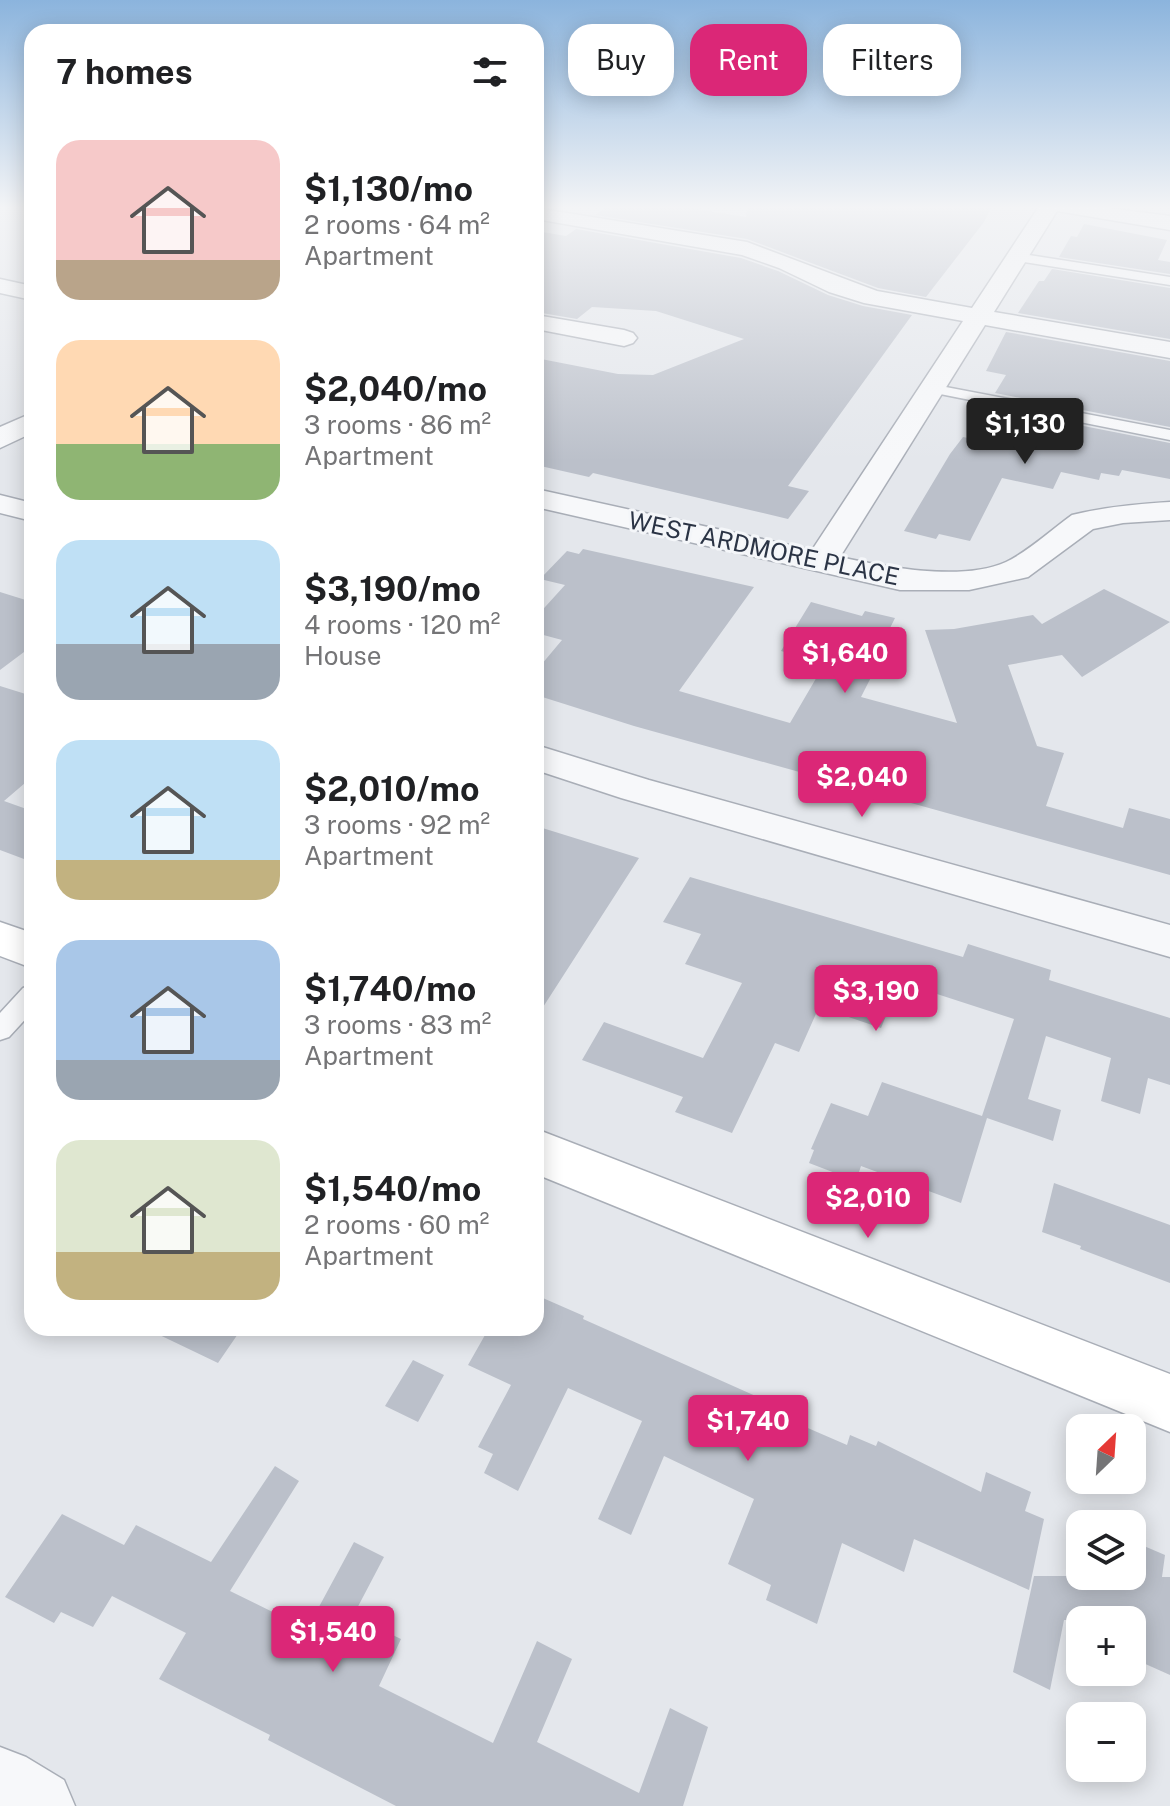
<!DOCTYPE html>
<html lang="en">
<head>
<meta charset="utf-8">
<style>
  :root { --surface:#fff; --page:#f6f6f6; --text:#202124; --muted:#757577; --accent:#db2777 }
  body { margin:0; font-family:"Public Sans",sans-serif; background:var(--page); color:var(--text); height:100vh; display:flex; flex-direction:column; font-size:30px; white-space:nowrap }
  * { box-sizing:border-box; margin:0 }
  p { font-size:26px; color:var(--muted) }
  .icon { flex:none; width:44px; height:44px; fill:none; stroke:currentColor; stroke-width:2; stroke-linecap:round; stroke-linejoin:round }
  .map { position:relative; flex:1; overflow:hidden }
  .details { position:absolute; left:24px; top:24px; width:520px; height:1312px; display:flex; flex-direction:column; background:var(--surface); border-radius:24px; box-shadow:0 4px 20px #0003 }
  .details>* { flex:none }
  .hud { position:absolute; left:568px; top:24px; width:482px; height:72px; display:flex; gap:16px }
  .needle { width:52px; rotate:25deg }
  .buttons { position:absolute; left:1066px; top:1414px; display:grid; gap:16px }
  .buttons a { display:grid; place-items:center; width:80px; height:80px; border-radius:16px; background:var(--surface); box-shadow:0 4px 20px #0003; font-size:40px }
  .price { position:absolute; translate:-50% -68px; padding:0 18px; border-radius:8px; background:var(--accent); color:#fff; font-size:26px; line-height:52px; filter:drop-shadow(0 2px 4px #0008) }
  .price::after { content:''; position:absolute; left:50%; top:48px; width:24px; height:18px; margin-left:-12px; background:inherit; clip-path:polygon(0 0,100% 0,50% 100%) }
  .price.selected { background:#222; color:#fff }
  ul { padding:0; list-style:none }
  li { display:flex; align-items:center; gap:24px; height:200px; padding:0 32px }
  li span { display:grid; place-items:center; flex:none; width:224px; height:160px; border-radius:24px; color:#555 }
  li>.icon { margin-inline-start:auto }
  span .icon { width:96px; height:96px; fill:#fffc; stroke-width:1 }
  li b { font-size:34px }
  h2 { display:flex; justify-content:space-between; align-items:center; height:96px; padding:0 32px; font-size:34px }
  .tag { padding:0 28px; border-radius:24px; background:var(--surface); box-shadow:0 4px 20px #0003; font-size:28px; line-height:72px }
  .tag.selected { background:var(--accent); color:#fff }
  .map>svg:first-child { display:block }
</style>
</head>
<body>
<div class="map">
<svg width="1170" height="1806" viewBox="0 0 1170 1806">
  <rect width="100%" height="100%" fill="#e4e7ec"/>
  <path fill="#bbc0ca" d="M 605,208 L 690,208 L 746,217 L 747,208 L 991,208 L 984,222 L 926,297 L 878,288 L 747,239 L 595,215 Z
    M 1084,224 L 1167,240 L 1158,260 L 1170,262 L 1170,274 L 1059,257 L 1071,236 L 1077,237 Z
    M 576,229 L 741,258 L 778,271 L 828,295 L 863,306 L 912,315 L 788,486 L 809,491 L 788,519 L 593,473 L 589,477 L 536,465 L 536,358 L 618,374 L 653,375 L 744,339 L 656,311 L 592,307 L 577,319 L 536,312 L 536,231 L 566,236 Z
    M 1052,269 L 1170,288 L 1170,339 L 1018,313 L 1039,281 L 1044,281 Z
    M 1006,332 L 1170,361 L 1170,427 L 995,393 L 1006,375 L 986,371 Z
    M 987,407 L 1170,443 L 1170,479 L 1122,470 L 1119,476 L 1101,473 L 1099,480 L 1061,472 L 1053,489 L 1002,478 L 970,541 L 939,534 L 936,539 L 904,531 L 950,454 L 963,437 L 968,438 Z
    M 583,549 L 754,587 L 679,691 L 790,723 L 825,663 L 781,651 L 811,602 L 862,616 L 865,611 L 895,618 L 889,630 L 895,630 L 861,697 L 957,723 L 925,630 L 954,629 L 1033,615 L 1042,624 L 1104,589 L 1170,622 L 1082,677 L 1062,655 L 1008,665 L 1037,746 L 1064,753 L 1046,806 L 1123,828 L 1129,808 L 1170,819 L 1170,875 L 634,726 L 536,695 L 536,671 L 562,640 L 536,633 L 536,617 L 565,585 L 540,579 L 567,551 L 579,554 Z
    M 0,592 L 32,602 L 32,646 L 0,670 Z
    M 0,686 L 32,696 L 32,777 L 4,801 L 32,811 L 32,862 L 0,850 Z
    M 536,826 L 639,858 L 536,1018 Z
    M 690,877 L 963,957 L 968,944 L 1051,970 L 1049,980 L 1170,1018 L 1170,1085 L 1148,1078 L 1140,1114 L 1101,1101 L 1111,1058 L 1046,1036 L 1028,1099 L 1061,1110 L 1053,1141 L 987,1118 L 961,1203 L 861,1166 L 856,1181 L 809,1163 L 814,1150 L 811,1149 L 831,1103 L 868,1116 L 882,1082 L 982,1116 L 1014,1019 L 900,982 L 881,1028 L 819,1007 L 799,1052 L 775,1043 L 732,1133 L 675,1112 L 683,1097 L 582,1060 L 604,1022 L 703,1058 L 742,983 L 685,964 L 701,934 L 663,922 Z
    M 1054,1183 L 1170,1225 L 1170,1283 L 1080,1249 L 1081,1246 L 1042,1232 Z
    M 536,1295 L 584,1316 L 583,1319 L 789,1411 L 787,1419 L 847,1445 L 850,1435 L 876,1446 L 878,1441 L 981,1492 L 986,1472 L 1031,1492 L 1025,1511 L 1044,1519 L 1029,1590 L 914,1539 L 904,1572 L 842,1543 L 817,1624 L 766,1600 L 771,1585 L 728,1564 L 754,1499 L 664,1456 L 631,1535 L 598,1519 L 642,1421 L 568,1388 L 518,1491 L 484,1473 L 493,1454 L 478,1447 L 511,1385 L 468,1365 L 489,1328 L 536,1328 Z
    M 145,1328 L 242,1328 L 218,1363 Z
    M 413,1360 L 444,1375 L 418,1422 L 385,1406 Z
    M 275,1466 L 299,1481 L 230,1591 L 307,1629 L 354,1542 L 384,1557 L 353,1616 L 401,1639 L 379,1686 L 493,1743 L 537,1641 L 572,1659 L 537,1742 L 639,1793 L 670,1708 L 708,1727 L 683,1806 L 396,1806 L 268,1740 L 270,1735 L 159,1679 L 186,1633 L 112,1596 L 93,1627 L 61,1612 L 54,1623 L 5,1597 L 62,1514 L 124,1545 L 136,1525 L 211,1562 Z
    M 1137,1543 L 1165,1555 L 1162,1577 L 1170,1577 L 1170,1675 L 1132,1658 L 1132,1620 L 1064,1620 L 1050,1690 L 1013,1672 L 1034,1576 L 1132,1576 Z"/>
  <g fill="none" stroke-linecap="round" stroke-linejoin="round">
    <g stroke="#a9aeb7" stroke-width="3">
      <path id="lane" d="M 1016,253 L 1170,277 L 1170,285 L 1012,260 L 1010,257 Z
        M 930,384 L 1170,430 L 1170,440 L 925,391 L 925,385 Z
        M 32,985 L 32,1012 L 9,1037 L 0,1040 L 0,1013 L 23,988 Z"/>
    </g>
    <g stroke="#a9aeb7" stroke-width="3">
      <path id="street" d="M 536,208 L 747,242 L 877,291 L 972,308 L 1038,208 L 1108,208 L 1170,216 L 1170,230 L 1057,211 L 994,312 L 1170,342 L 1170,358 L 985,325 L 840,557 C 885,567 962,582 1006,562 C 1029,551 1051,530 1072,515 C 1105,507 1136,504 1170,502 L 1170,520 L 1123,523 L 1093,529 L 1028,577 L 969,590 L 900,590 L 536,507 L 536,489 L 812,550 L 963,321 L 864,303 L 829,292 L 779,268 L 742,255 L 536,219 Z
        M 0,279 L 32,286 L 32,300 L 0,293 Z
        M 536,315 L 624,330 L 633,333 L 637,338 L 633,343 L 624,346 L 536,329 Z
        M 32,413 L 32,433 L 0,448 L 0,427 Z
        M 0,495 L 32,503 L 32,521 L 0,513 Z
        M 536,745 L 649,780 L 1170,925 L 1170,957 L 621,798 L 536,770 Z
        M 0,1747 L 26,1757 L 64,1780 L 75,1806 L 0,1806 Z"/>
    </g>
    <g stroke="#a9aeb7" stroke-width="3">
      <path id="secondary" d="M 0,922 L 32,933 L 32,968 L 0,956 Z
        M 536,1129 L 1170,1374 L 1170,1432 L 536,1174 Z"/>
    </g>
    <use href="#lane" fill="#f7f8fa" fill-rule="evenodd"/>
    <use href="#street" fill="#f7f8fa" fill-rule="evenodd"/>
    <use href="#secondary" fill="#fff" fill-rule="evenodd"/>
  </g>
  <linearGradient id="sky" x2="0" y2="1"><stop stop-color="#8bb4dd"/><stop offset="0.45" stop-color="#f3f4f6"/><stop offset="1" stop-color="#f3f4f6" stop-opacity="0"/></linearGradient>
  <rect width="1170" height="461" fill="url(#sky)"/>
  <g text-anchor="middle" dominant-baseline="central" stroke-width="6" stroke-linejoin="round" paint-order="stroke">
    <g font-size="24" fill="#2b3445" stroke="#f4f6f9">
      <text transform="translate(764 548) rotate(12)">WEST ARDMORE PLACE</text>
    </g>
  </g>
</svg>
<div class="buttons">
<a><svg class="needle" viewBox="-14 -14 28 28"><path d="M0-13l5 13h-10z" fill="#e53935"/><path d="M0 13l5-13h-10z" fill="#757577"/></svg></a>
<a><svg class="icon" aria-label="layers" viewBox="0 0 24 24"><path d="M12 4l9 5-9 5-9-5zM3 14l9 5 9-5"/></svg></a>
<a>+</a>
<a>−</a>
</div>
<b class="price selected" style="left:1025px;top:466px">$1,130</b>
<b class="price" style="left:845px;top:695px">$1,640</b>
<b class="price" style="left:862px;top:819px">$2,040</b>
<b class="price" style="left:876px;top:1033px">$3,190</b>
<b class="price" style="left:868px;top:1240px">$2,010</b>
<b class="price" style="left:748px;top:1463px">$1,740</b>
<b class="price" style="left:333px;top:1674px">$1,540</b>
<div class="hud">
<a class="tag">Buy</a>
<a class="tag selected">Rent</a>
<a class="tag">Filters</a>
</div>
<section class="details">
<h2>7 homes<svg class="icon" aria-label="filters" viewBox="0 0 24 24"><path d="M4 7h16M4 17h16"/><circle cx="9" cy="7" r="2"/><circle cx="15" cy="17" r="2"/></svg></h2>
<ul>
<li><span style="background:linear-gradient(#f6c9c9 75%,#b9a48a 0)"><svg class="icon" aria-label="home" viewBox="0 0 24 24"><path d="M3 11l9-7 9 7M6 9v11h12V9"/></svg></span><div><b>$1,130/mo</b><p>2 rooms · 64 m²</p><p>Apartment</p></div></li>
<li><span style="background:linear-gradient(#ffd9b3 65%,#8fb573 0)"><svg class="icon" aria-label="home" viewBox="0 0 24 24"><path d="M3 11l9-7 9 7M6 9v11h12V9"/></svg></span><div><b>$2,040/mo</b><p>3 rooms · 86 m²</p><p>Apartment</p></div></li>
<li><span style="background:linear-gradient(#bfe0f5 65%,#9aa5b1 0)"><svg class="icon" aria-label="home" viewBox="0 0 24 24"><path d="M3 11l9-7 9 7M6 9v11h12V9"/></svg></span><div><b>$3,190/mo</b><p>4 rooms · 120 m²</p><p>House</p></div></li>
<li><span style="background:linear-gradient(#bfe0f5 75%,#c2b280 0)"><svg class="icon" aria-label="home" viewBox="0 0 24 24"><path d="M3 11l9-7 9 7M6 9v11h12V9"/></svg></span><div><b>$2,010/mo</b><p>3 rooms · 92 m²</p><p>Apartment</p></div></li>
<li><span style="background:linear-gradient(#a9c7e8 75%,#9aa5b1 0)"><svg class="icon" aria-label="home" viewBox="0 0 24 24"><path d="M3 11l9-7 9 7M6 9v11h12V9"/></svg></span><div><b>$1,740/mo</b><p>3 rooms · 83 m²</p><p>Apartment</p></div></li>
<li><span style="background:linear-gradient(#dfe7d0 70%,#c2b280 0)"><svg class="icon" aria-label="home" viewBox="0 0 24 24"><path d="M3 11l9-7 9 7M6 9v11h12V9"/></svg></span><div><b>$1,540/mo</b><p>2 rooms · 60 m²</p><p>Apartment</p></div></li>
</ul>
</section>
</div>
</body>
</html>
